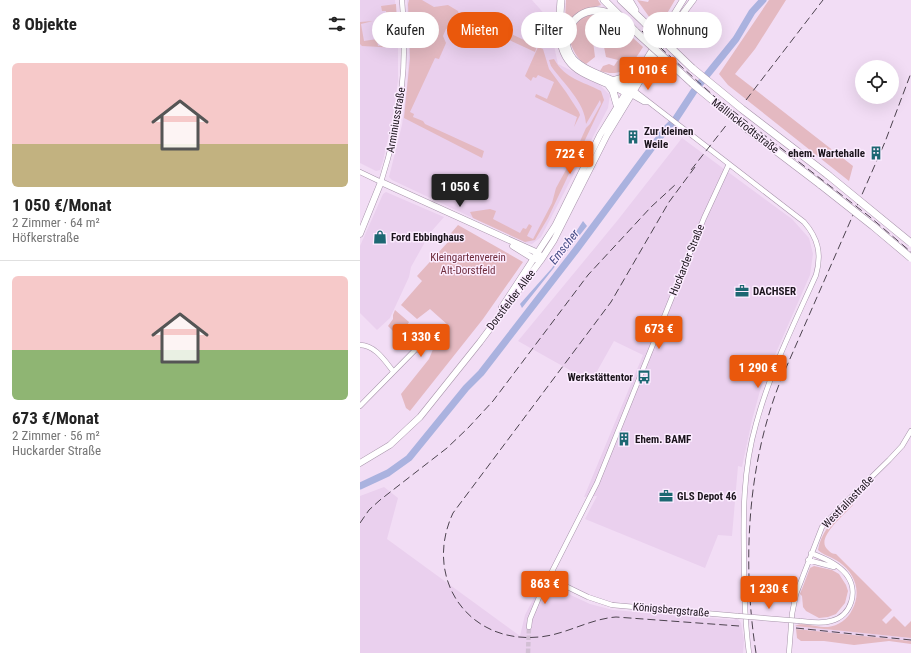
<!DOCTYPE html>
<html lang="de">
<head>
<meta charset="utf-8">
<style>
  :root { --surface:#fff; --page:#f6f6f6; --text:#222; --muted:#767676; --line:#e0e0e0; --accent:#ea580c }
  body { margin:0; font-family:"Roboto Condensed",sans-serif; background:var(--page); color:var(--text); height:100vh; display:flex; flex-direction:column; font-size:15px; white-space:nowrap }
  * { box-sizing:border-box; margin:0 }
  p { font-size:13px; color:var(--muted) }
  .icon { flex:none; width:22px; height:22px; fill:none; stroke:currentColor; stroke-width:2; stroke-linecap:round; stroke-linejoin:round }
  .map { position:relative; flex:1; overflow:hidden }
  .side { display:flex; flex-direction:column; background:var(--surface); width:360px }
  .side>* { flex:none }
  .banner { position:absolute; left:12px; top:12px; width:380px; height:36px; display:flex; gap:8px }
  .controls { position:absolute; left:495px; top:60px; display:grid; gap:8px }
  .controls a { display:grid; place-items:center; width:44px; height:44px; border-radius:50%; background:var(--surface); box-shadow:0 4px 16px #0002; font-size:20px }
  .price { position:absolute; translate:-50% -34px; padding:0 9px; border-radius:4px; background:var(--accent); color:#fff; font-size:13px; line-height:26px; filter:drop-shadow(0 1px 2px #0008) }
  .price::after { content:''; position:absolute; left:50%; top:24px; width:12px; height:9px; margin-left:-6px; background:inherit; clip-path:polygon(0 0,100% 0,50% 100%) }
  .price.selected { background:#222; color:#fff }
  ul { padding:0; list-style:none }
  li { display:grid; align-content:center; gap:8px; height:212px; padding:0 12px }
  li+li { border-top:1px solid var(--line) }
  li span { display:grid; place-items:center; height:124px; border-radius:6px; color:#555 }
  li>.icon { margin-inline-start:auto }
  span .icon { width:72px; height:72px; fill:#fffc; stroke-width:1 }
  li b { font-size:17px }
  h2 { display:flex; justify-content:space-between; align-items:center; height:48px; padding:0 12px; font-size:17px }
  .tag { padding:0 14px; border-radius:18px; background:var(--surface); box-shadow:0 4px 16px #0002; font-size:14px; line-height:36px }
  .tag.selected { background:var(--accent); color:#fff }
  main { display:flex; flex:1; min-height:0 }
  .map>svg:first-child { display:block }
</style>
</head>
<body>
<main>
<section class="side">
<h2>8 Objekte<svg class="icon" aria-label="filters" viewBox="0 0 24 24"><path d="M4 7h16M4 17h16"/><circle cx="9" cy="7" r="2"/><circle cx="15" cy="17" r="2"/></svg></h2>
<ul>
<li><span style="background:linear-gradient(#f6c9c9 65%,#c2b280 0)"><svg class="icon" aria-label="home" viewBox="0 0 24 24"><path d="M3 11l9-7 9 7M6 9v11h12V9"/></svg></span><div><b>1 050 €/Monat</b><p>2 Zimmer · 64 m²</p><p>Höfkerstraße</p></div></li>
<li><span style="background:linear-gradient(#f6c9c9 60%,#8fb573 0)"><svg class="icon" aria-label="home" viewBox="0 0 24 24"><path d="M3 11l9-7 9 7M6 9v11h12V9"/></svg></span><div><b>673 €/Monat</b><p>2 Zimmer · 56 m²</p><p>Huckarder Straße</p></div></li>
</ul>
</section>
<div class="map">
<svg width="551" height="653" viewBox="0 0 551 653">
  <rect width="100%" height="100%" fill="#f2ddf5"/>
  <path fill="#ead0ee" d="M 0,0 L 35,0 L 38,28 L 38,80 L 33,116 L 23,161 L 20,170 L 16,171 L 0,163 Z
    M 47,0 L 172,0 L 188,18 L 198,64 L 240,85 L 250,95 L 248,108 L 181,237 L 172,244 L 166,243 L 32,180 L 29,177 L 42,125 L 47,86 L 49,54 Z
    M 322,138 L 432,219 L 449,238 L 453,254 L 450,275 L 401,387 L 392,420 L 382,467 L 378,466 L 372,536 L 358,535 L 345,568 L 225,519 L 237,496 L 224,497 L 283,355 L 254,341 L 231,382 L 158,341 L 257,221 Z
    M 26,192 L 84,217 L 70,233 L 51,267 L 49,277 L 30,318 L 17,330 L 0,313 L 0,246 L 23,194 Z
    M 24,487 L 38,498 L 27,539 L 160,636 L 165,615 L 181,584 L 200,590 L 230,604 L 253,610 L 374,620 L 377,618 L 381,623 L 384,641 L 383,653 L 0,653 L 0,496 Z
    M 436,626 L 551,638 L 551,641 L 436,629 Z"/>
  <path fill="#e4b9c1" d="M 49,0 L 62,0 L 74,7 L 88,5 L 98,11 L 99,14 L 94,26 L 86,29 L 83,36 L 86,43 L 79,59 L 75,58 L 50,112 L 54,114 L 53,117 L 63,121 L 65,124 L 124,151 L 122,158 L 44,118 L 50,58 L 48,4 Z
    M 206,0 L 238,0 L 241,5 L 225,10 L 207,21 L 205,20 Z
    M 277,0 L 288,2 L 289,0 L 315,0 L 299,27 L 290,18 Z
    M 409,0 L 426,0 L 395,49 L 375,74 L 493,166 L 489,181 L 368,85 L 359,74 Z
    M 36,4 L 37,23 L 34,24 L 34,21 L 18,22 L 18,20 L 26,19 L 26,11 L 22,11 L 21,6 Z
    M 235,13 L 251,18 L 283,47 C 271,66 264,78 240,71 L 243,66 L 249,64 L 254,66 L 258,60 L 246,57 L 244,47 L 252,44 L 248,36 L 236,34 L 233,41 L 235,57 L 226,64 C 217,60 213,49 209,40 C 216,23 217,18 235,13 Z
    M 108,14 L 177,46 L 175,52 L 106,20 L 105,18 Z
    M 13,21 L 1,24 L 4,41 L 17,39 L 18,46 L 36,44 L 35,29 L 38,28 L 38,48 L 2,46 L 0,44 L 0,22 Z
    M 178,47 L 183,49 L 189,69 L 206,92 L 219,112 L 220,115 L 214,127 L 217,117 L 175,97 L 176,94 L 187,99 L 194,82 L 178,75 L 176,78 L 173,77 L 171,81 L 165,76 Z
    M 194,59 C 205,79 222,81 241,91 L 244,100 L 188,218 L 175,240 L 165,242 L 113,218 L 110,212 L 130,209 L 136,211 L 133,219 L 160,233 L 163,228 L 166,229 L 169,224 L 172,226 L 167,236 L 173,239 L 192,203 L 196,188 L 213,157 L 226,128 L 230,124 L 241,104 L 240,100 L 226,124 C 225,102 203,83 191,66 L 189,60 Z
    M 98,225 L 163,262 L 123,319 L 50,411 L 46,408 L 41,394 L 69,359 L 78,337 L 89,326 L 70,309 L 57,319 L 41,305 L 62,281 L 57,276 L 88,242 L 86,239 Z
    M 35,310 L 49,322 L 46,327 L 48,328 L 41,335 L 33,331 L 28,326 L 33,319 L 33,315 Z
    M 491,503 L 493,505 C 485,514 454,539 468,550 C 471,553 473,554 476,554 L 532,610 L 522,620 L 526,624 L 534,616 L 545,627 L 551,621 L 551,638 L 435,626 C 442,621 459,628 468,627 C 478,626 488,619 492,610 C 502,592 495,573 479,562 C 472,557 463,555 458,550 C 461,531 477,514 491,503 Z
    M 454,566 L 472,570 L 479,574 L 486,585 L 488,591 L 485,603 L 476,614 L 468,617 L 459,618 L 446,611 L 443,607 L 442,596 L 440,594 L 450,568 Z
    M 436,629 L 551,641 L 551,644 L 529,641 L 494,645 L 464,641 L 441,641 L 437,638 Z"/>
  <path fill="#aab2df" d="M 223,221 L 227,226 L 162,308 L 160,304 L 192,268 Z"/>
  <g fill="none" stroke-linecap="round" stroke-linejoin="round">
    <path stroke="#aab2df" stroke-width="7" d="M 0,486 L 28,473 L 49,458 L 106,388 L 121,373 L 216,250 L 305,130 L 315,120 L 334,91 L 376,39 L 392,12 L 403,0"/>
    <path stroke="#d2bfd4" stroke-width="4.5" stroke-dasharray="4.5 2" stroke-linecap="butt" d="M 168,653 L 169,627"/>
    <g stroke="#a794aa" stroke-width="5.5">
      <path id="minor" d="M 272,89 L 444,222 C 458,238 462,254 456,275 C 434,324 410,372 396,424 C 383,469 383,515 384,562 C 384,593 385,623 389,653
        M 270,94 L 284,102 L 288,102
        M 0,172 L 21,182 C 41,119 48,67 42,0
        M 0,345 C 15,345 25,361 33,371
        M 0,406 L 57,348 L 59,350 L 65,344 L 59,339 L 54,344 L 57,348
        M 448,560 L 474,567
        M 189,578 L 228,597 L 252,605 L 378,616
        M 440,621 C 450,622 461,624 471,621 C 492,616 499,590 486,574 C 477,563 463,558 451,553
        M 169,627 L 170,619 L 180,595 L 237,483 L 344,218 L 369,164
        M 429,653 L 432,614 L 436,594 L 462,527 L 481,507 L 529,460 L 542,446 L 551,431"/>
    </g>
    <g stroke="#a794aa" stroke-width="7">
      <path id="major" d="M 0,234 L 21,182 L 178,253 L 180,256
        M 153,246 L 174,259 L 178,259
        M 142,307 L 195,226 L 240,135 L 323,0
        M 0,463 L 30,445 L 60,417 L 120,342 L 181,260 L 194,240 L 247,135 L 312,28 L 333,0"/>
    </g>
    <g stroke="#a794aa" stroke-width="8">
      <path id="highway" d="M 201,0 C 199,27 195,57 222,72 C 236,80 251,84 265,92
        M 244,0 L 276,32
        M 261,0 L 285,23
        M 269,0 L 275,10
        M 261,17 C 250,14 242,9 231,11 C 209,15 199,42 213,59 C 225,72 252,79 268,87
        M 332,68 L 382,109 L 468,175
        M 255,80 L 269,76 L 280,69
        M 248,84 L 253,91 L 257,105
        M 333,84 L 386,128 L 461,185"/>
    </g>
    <use href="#minor" stroke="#fff" stroke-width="4.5"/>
    <use href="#major" stroke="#fff" stroke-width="6"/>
    <use href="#highway" stroke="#fff" stroke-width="7"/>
    <path stroke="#4d434f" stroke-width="1" stroke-dasharray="8 4" stroke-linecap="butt" d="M 282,31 L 355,97 L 510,217 L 551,252
      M 386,100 L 463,0
      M 335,167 L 309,202 L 251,302 L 93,513 C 63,577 107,644 179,637 C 205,635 229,619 256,617 L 379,626
      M 331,170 L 368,123
      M 0,523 L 9,510 L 20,500 L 87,448 L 108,428 L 133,401 L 228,275 L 291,207 L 316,184
      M 436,628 L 551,640
      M 396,653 C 382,562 387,463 422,377 L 525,142 L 551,73"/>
    <g stroke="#a794aa" stroke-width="5.5" stroke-linecap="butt">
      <path id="minor-bridge" d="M 378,616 L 440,621"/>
    </g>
    <g stroke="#a794aa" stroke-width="8" stroke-linecap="butt">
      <path id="highway-bridge" d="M 285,23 L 332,68
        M 276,32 L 333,84
        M 468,175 L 551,243
        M 461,185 L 513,226 L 551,258"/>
    </g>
    <use href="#minor-bridge" stroke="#fff" stroke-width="4.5"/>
    <use href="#highway-bridge" stroke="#fff" stroke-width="7"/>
  </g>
  <defs>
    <g id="building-bare" transform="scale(1.08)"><path d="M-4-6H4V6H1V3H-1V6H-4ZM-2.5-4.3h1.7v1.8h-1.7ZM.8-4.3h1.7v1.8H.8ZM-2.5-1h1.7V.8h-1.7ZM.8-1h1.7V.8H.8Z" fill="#1c6772" stroke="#fcecff" stroke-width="2.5" paint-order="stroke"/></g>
    <g id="shop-bare" transform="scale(1.08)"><path d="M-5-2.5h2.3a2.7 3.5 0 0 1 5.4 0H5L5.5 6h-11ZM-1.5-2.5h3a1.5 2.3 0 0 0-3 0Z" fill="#1c6772" stroke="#fcecff" stroke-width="2.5" paint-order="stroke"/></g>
    <g id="office-bare" transform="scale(1.08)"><path d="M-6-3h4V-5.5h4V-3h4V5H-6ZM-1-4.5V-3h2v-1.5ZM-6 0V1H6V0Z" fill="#1c6772" stroke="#fcecff" stroke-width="2.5" paint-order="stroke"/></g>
    <g id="bus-bare" transform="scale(1.08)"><path d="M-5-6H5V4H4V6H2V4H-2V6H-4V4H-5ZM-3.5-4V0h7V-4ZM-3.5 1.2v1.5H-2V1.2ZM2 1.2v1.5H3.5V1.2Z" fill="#1c6772" stroke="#fcecff" stroke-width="2.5" paint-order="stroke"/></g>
  </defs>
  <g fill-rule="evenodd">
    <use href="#building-bare" x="273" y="137"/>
    <use href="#building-bare" x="516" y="153"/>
    <use href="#shop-bare" x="20" y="237"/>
    <use href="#office-bare" x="382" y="291"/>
    <use href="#bus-bare" x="284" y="377"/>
    <use href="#building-bare" x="264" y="439"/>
    <use href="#office-bare" x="306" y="496"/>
  </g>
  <g text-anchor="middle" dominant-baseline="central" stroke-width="3" stroke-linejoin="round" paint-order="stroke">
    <g font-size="11" fill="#1b141c" stroke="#fcecff">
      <text transform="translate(36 120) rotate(-80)">Arminiusstraße</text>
      <text transform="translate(385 126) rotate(38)">Mallinckrodtstraße</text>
      <text transform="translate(327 260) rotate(-68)">Huckarder Straße</text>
      <text transform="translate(151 300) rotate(-53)">Dorstfelder Allee</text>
      <text transform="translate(488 502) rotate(-46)">Westfaliastraße</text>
      <text transform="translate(311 610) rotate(5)">Königsbergstraße</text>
    </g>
    <g font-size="11" font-weight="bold" fill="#1b141c" stroke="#fcecff" text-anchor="start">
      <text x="284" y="131">Zur kleinen<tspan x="284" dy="13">Weile</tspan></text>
      <text x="505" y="153" text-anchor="end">ehem. Wartehalle</text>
      <text x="31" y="237">Ford Ebbinghaus</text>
      <text x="393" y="291">DACHSER</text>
      <text x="273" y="377" text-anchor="end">Werkstättentor</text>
      <text x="275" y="439">Ehem. BAMF</text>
      <text x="317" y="496">GLS Depot 46</text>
    </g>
    <g font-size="11" fill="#6d2b3b" stroke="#fcecff">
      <text x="108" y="257">Kleingartenverein<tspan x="108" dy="13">Alt-Dorstfeld</tspan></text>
    </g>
    <g font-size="12" font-style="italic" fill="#454c85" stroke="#fcecff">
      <text transform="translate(204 247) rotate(-52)">Emscher</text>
    </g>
  </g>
</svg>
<div class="controls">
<a><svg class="icon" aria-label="locate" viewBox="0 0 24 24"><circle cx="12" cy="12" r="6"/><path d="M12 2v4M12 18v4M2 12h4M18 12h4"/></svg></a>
</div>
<b class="price" style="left:288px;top:91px">1 010 €</b>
<b class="price" style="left:210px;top:175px">722 €</b>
<b class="price selected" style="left:100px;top:208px">1 050 €</b>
<b class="price" style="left:299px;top:350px">673 €</b>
<b class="price" style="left:61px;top:358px">1 330 €</b>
<b class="price" style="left:398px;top:389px">1 290 €</b>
<b class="price" style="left:185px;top:605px">863 €</b>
<b class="price" style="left:409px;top:610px">1 230 €</b>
<div class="banner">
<a class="tag">Kaufen</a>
<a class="tag selected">Mieten</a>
<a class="tag">Filter</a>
<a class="tag">Neu</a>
<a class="tag">Wohnung</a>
</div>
</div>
</main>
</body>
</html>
